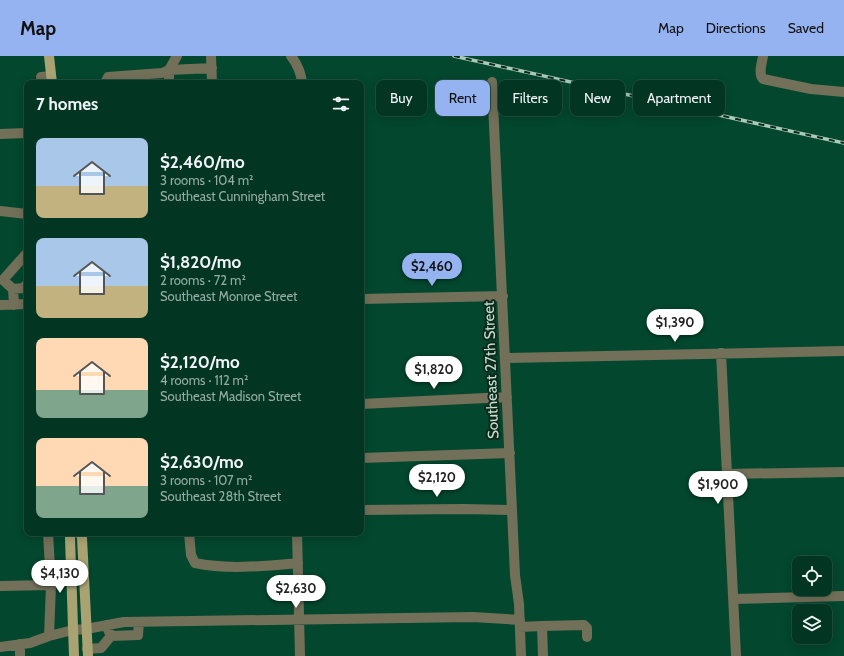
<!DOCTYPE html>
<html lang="en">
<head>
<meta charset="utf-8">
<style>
  :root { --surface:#023522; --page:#0c3d2a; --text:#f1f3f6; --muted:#96aba5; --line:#235040; --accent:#95b2f1 }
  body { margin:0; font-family:Cabin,sans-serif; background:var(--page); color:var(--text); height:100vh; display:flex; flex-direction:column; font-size:15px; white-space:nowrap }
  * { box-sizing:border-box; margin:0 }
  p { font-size:13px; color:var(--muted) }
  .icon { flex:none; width:22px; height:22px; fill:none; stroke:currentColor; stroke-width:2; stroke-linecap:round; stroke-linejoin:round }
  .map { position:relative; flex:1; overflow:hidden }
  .details { position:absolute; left:24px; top:24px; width:340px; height:456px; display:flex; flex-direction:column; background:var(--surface); border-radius:8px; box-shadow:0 2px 10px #0003,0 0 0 1px var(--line) }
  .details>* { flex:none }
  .banner { position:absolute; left:376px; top:24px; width:380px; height:36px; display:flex; gap:8px }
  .tools { position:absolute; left:792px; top:500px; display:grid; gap:8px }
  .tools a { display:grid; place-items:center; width:40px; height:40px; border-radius:8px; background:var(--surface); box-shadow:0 2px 10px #0003,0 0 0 1px var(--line); font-size:20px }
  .price { position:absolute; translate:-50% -34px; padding:0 9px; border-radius:14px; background:#fff; color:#222; font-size:13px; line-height:26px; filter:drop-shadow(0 1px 2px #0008) }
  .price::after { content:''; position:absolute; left:50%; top:24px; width:12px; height:9px; margin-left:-6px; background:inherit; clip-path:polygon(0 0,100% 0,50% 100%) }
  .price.active { background:var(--accent); color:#111 }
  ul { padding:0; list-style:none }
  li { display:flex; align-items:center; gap:12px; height:100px; padding:0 12px }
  li span { display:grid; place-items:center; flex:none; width:112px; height:80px; border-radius:8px; color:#555 }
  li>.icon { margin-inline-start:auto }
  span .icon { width:48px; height:48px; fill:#fffc; stroke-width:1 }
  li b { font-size:17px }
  h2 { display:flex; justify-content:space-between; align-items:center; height:48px; padding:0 12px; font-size:17px }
  .pill { padding:0 14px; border-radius:8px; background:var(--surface); box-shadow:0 2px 10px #0003,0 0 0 1px var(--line); font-size:14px; line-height:36px }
  .pill.active { background:var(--accent); color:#111 }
  header { display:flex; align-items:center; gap:24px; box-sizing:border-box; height:56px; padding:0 20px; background:var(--accent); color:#111 }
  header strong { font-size:19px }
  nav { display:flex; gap:22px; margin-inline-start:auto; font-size:14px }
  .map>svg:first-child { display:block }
</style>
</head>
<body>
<header>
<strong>Map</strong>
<nav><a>Map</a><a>Directions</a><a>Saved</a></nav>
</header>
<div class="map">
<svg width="844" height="600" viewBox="0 0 844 600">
  <rect width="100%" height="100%" fill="#03472e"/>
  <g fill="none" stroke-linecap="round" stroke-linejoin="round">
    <path stroke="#737059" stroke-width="10" d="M 211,0 L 212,27
      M 291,0 C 298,9 301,16 302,27
      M 763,0 C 762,7 758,18 763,23 L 811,33 L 844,36
      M 41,21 L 51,20
      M 492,26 L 515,519 L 519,548 L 521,600
      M 105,27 L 108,21 L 162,17 L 169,14 L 177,0
      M 169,27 L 169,14 L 212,12
      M 0,78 L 27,77
      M 0,155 L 27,158
      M 13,233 L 23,232 L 27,228
      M 361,243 L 503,240
      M 0,249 L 27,248
      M 14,249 L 13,233 L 3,224 L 27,197
      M 721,297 L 736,600
      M 505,302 L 844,295
      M 361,348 L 507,341
      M 361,402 L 510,397
      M 727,418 L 844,416
      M 361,454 L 463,453 L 512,454
      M 48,477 L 51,529
      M 189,477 L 191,499 L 195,507 C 228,514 264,510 298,507
      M 297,477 L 300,600
      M 0,530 L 51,529 L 49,580 L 73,574 L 86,573 L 124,566 L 473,561 L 520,564
      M 733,543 L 844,540
      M 106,569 L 111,580 L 138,579 L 139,566
      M 542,570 L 584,569 L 587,572 L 587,581
      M 520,571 L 542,570 L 543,600
      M 20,588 L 20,600
      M 0,591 L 30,587 L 49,580
      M 87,593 L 101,592 L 111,580"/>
    <path stroke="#a9a374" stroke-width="10" d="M 49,0 L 52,27
      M 71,477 L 70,482 L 74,600
      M 80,477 L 82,482 L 88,600"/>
    <g stroke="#a9ccba" stroke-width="3.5">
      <path id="rail" d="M 454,0 L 844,87"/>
    </g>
    <use href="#rail" stroke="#0f281c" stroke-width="2" stroke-dasharray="6" stroke-linecap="butt"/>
  </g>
  <g text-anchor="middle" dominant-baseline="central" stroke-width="4" stroke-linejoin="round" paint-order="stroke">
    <g font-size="15" fill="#c3e1d0" stroke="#0f281c">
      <text transform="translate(491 314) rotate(-92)">Southeast 27th Street</text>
    </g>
  </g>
</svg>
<div class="tools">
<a><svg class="icon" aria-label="locate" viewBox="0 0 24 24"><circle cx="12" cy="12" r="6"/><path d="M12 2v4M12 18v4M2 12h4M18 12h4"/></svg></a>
<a><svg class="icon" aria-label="layers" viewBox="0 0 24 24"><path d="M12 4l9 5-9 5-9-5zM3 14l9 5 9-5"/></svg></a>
</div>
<b class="price active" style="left:432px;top:231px">$2,460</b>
<b class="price" style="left:675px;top:287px">$1,390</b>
<b class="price" style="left:434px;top:334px">$1,820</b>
<b class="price" style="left:437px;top:442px">$2,120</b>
<b class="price" style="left:718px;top:449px">$1,900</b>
<b class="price" style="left:60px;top:538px">$4,130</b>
<b class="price" style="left:296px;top:553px">$2,630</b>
<div class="banner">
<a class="pill">Buy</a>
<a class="pill active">Rent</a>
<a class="pill">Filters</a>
<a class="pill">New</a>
<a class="pill">Apartment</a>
</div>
<section class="details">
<h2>7 homes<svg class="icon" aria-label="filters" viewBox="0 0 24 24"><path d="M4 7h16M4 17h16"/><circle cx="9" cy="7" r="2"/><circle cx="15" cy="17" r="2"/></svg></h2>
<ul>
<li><span style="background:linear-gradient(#a9c7e8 60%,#c2b280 0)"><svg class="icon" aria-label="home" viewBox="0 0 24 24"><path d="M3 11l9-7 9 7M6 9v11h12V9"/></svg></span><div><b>$2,460/mo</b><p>3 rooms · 104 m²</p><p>Southeast Cunningham Street</p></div></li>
<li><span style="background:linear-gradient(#a9c7e8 60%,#c2b280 0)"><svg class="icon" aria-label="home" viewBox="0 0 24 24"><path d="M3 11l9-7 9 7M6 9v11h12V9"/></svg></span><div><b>$1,820/mo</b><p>2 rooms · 72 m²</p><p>Southeast Monroe Street</p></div></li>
<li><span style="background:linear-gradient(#ffd9b3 65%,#7fa58c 0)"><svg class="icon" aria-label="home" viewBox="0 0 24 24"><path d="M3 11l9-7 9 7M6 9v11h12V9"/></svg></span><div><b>$2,120/mo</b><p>4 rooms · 112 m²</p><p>Southeast Madison Street</p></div></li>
<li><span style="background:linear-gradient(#ffd9b3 60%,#7fa58c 0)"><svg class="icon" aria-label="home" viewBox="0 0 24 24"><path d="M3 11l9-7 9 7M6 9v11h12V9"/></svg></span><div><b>$2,630/mo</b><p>3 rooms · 107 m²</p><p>Southeast 28th Street</p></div></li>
</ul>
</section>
</div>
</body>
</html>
